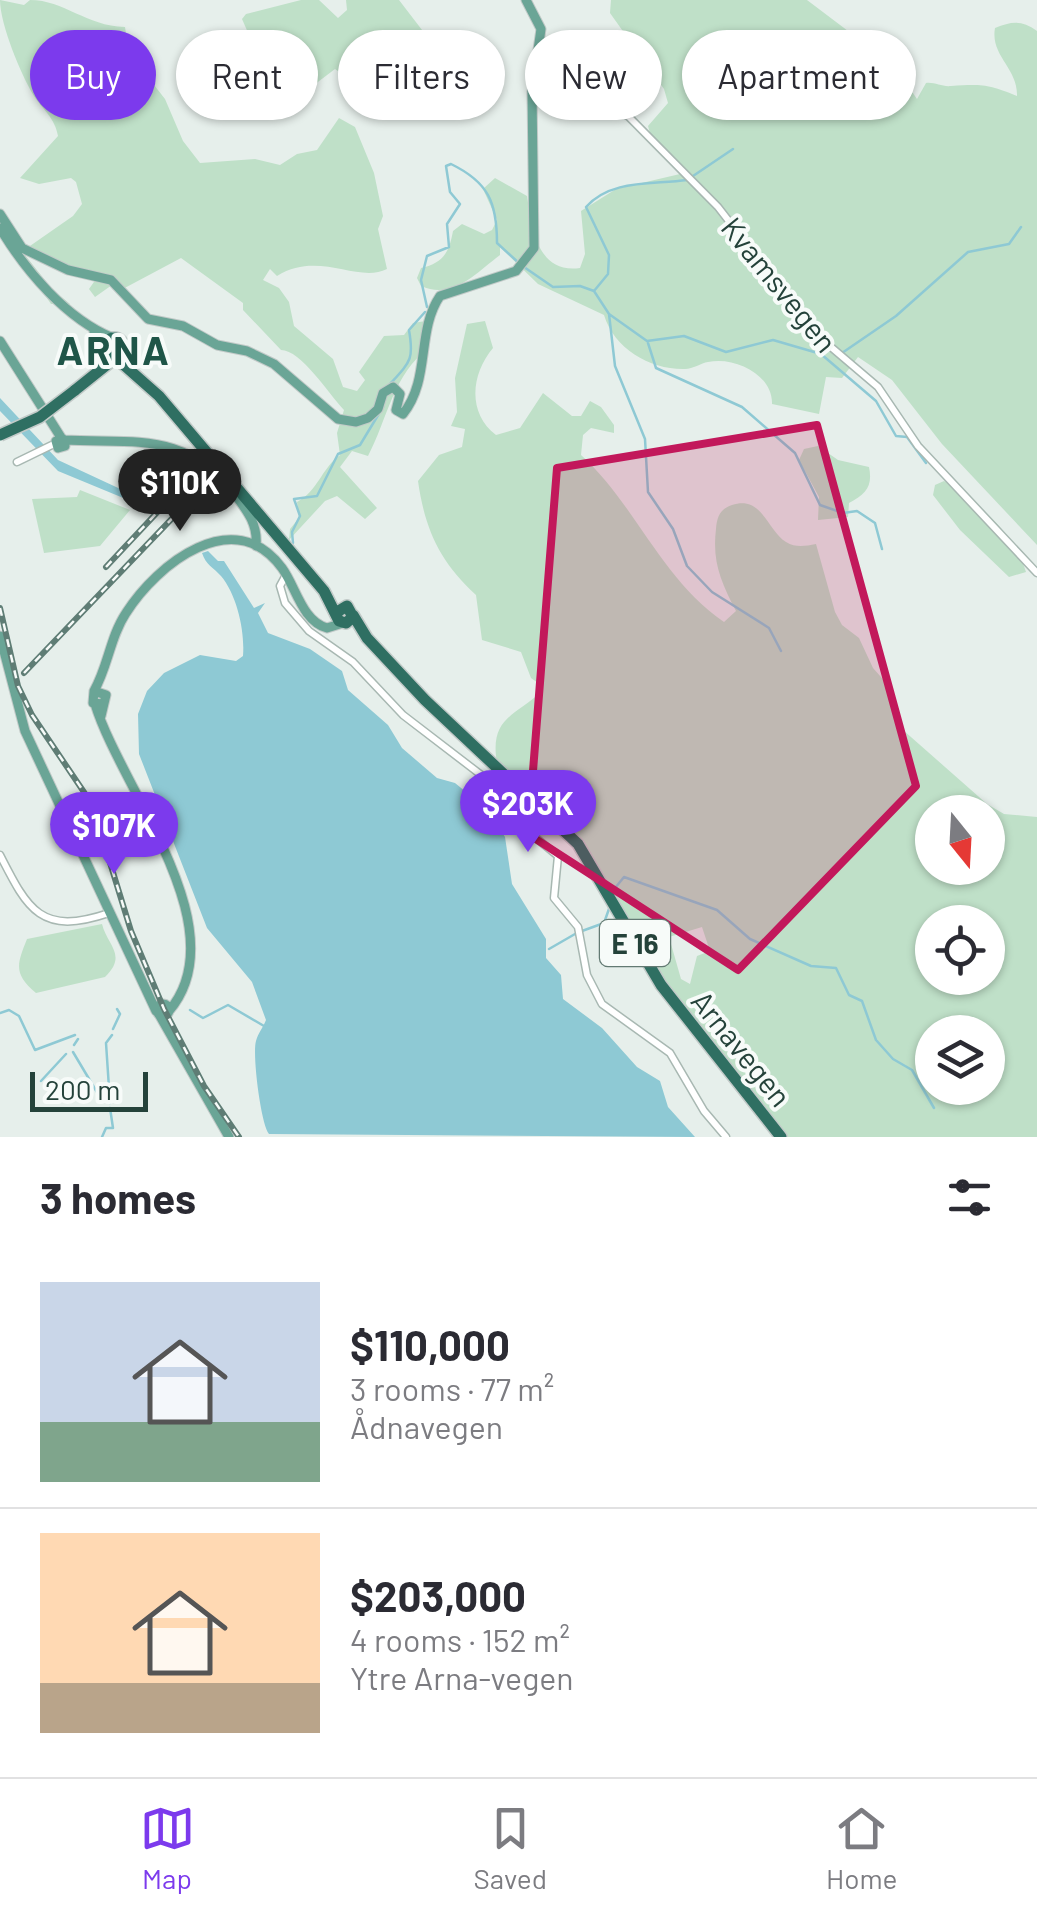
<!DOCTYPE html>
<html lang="en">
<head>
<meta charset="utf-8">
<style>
  :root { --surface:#fff; --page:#f7f7f7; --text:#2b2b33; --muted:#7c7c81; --line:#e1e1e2; --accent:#7c3aed }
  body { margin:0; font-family:Barlow,sans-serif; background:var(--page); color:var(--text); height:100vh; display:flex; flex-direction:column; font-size:38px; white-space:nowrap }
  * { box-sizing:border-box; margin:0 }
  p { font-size:32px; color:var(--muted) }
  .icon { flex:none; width:55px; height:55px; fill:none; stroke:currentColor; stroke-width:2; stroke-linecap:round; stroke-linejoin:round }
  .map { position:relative; height:1137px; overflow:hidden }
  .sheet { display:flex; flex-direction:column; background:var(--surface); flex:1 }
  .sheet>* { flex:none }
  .hud { position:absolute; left:30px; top:30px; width:978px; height:90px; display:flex; gap:20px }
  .needle { width:65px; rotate:162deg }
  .buttons { position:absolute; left:915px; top:795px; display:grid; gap:20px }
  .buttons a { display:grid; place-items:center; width:90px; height:90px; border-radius:50%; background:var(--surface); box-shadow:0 2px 8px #0004; font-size:50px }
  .scale { position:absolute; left:30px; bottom:25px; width:118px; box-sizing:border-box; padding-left:10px; border:5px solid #24423a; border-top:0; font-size:28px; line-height:35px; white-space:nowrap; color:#24423a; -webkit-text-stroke:8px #f7fbf9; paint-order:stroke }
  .price { position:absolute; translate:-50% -85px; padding:0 22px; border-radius:35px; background:var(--accent); color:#fff; font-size:32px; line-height:65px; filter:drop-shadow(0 2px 5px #0008) }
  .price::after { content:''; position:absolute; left:50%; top:60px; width:30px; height:22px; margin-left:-15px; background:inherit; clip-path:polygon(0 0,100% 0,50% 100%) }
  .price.selected { background:#222; color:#fff }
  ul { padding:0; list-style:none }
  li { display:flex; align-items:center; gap:30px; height:250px; padding:0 40px }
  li+li { border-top:2px solid var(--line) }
  li span { display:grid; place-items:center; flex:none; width:280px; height:200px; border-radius:0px; color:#555 }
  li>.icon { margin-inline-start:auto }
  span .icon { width:120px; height:120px; fill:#fffc; stroke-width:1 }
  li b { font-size:42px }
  h2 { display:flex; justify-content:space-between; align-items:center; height:120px; padding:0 40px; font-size:42px }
  .pill { padding:0 35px; border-radius:45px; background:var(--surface); box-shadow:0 2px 8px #0004; font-size:35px; line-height:90px }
  .pill.selected { background:var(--accent); color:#fff }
  .dock { display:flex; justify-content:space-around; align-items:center; height:140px; border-top:2px solid var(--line); background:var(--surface); font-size:28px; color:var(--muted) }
  .dock a { display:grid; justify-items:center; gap:5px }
  .dock .selected { color:var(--accent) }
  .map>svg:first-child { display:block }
</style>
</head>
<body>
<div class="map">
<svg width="1037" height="1137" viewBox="0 0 1037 1137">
  <rect width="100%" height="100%" fill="#e6efeb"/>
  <path fill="#bfe0c8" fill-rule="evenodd" d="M 0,0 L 24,5 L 30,0 C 64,0 86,26 125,27 L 129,53 L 165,99 L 183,141 L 200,163 L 255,159 L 280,165 L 297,154 L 317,150 L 339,118 L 355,127 L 374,173 L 383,216 L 378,229 L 387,269 C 358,284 319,250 277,276 L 270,269 L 263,280 L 279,288 L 289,302 L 294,326 L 333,359 L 343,387 L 357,391 L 365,380 L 359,372 L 384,336 L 404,335 L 413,323 L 432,320 L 429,348 C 393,374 388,418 368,456 L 352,451 L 340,467 L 377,508 L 365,519 L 337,496 L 325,501 L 289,540 L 290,529 L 299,518 L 297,502 C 318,491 321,469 340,455 L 337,433 L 344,410 C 328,393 301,350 281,350 L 243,310 L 243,303 L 181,258 L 119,291 L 112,285 L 95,297 L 89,289 L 96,279 L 25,255 L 52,289 L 70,304 L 51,304 L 17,255 L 73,216 L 82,204 L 76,182 L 71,178 L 39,184 L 20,178 L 58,136 C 55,118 43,110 34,96 C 21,75 0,24 0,0 Z
    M 301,0 L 319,0 L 338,18 L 347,10 L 346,0 L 399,0 L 442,56 L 442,71 L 431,80 L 395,92 L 375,110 L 365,104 L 360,87 L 335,69 L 310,88 L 299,110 L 267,76 L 242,19 L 246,14 Z
    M 611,0 L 807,0 L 848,31 L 885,77 L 906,83 L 917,99 L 926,83 C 935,82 942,87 951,86 C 981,84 988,84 1017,96 C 1018,68 990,56 995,28 C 1012,21 1022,20 1037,31 L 1037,545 L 942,444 L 892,380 L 858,357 L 842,378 L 826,377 L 819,414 L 772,404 C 773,375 735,356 708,362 C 701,363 693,369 685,369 C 651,370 614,349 604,315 L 538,284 L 500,247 L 500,255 C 476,273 453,300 421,286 L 417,278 L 421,268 C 443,263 449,253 453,231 L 462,224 L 484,234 L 492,230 L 497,220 L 483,189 L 495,178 L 527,196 C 532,228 537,274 580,268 L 585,254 L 581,211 L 616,189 L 680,174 L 651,137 L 648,126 L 668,103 L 664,89 L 610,13 Z
    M 485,321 L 493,348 C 471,374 467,413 496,435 L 520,428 L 543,393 L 572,416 L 581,416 L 590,401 L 601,407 L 614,425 L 614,433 L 591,428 L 583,435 L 581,455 C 636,505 661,579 724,622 L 736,611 C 721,582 712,562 716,529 C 717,517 720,509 732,505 C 762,495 767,530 786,542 C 796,548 805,546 816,544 L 835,612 L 842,625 L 859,638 L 873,668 L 888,685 L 903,730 L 987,804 L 1004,814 L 1037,817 L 1037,1137 L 786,1137 L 688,1016 L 638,940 L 589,850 L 546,803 L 497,763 C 489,717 516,716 542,691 L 541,685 L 531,678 L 521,652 L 482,640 L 476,595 C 440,562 425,530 418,481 L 439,455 L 462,447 L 465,429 L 451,426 L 457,412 L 455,378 L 467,324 ZM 932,812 L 988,812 L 988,868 L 932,868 ZM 932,922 L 988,922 L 988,978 L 932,978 ZM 702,927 L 710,951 L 697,956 L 690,984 L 681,979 L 669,937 ZM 932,1032 L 988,1032 L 988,1088 L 932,1088 Z
    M 818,446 L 838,460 L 869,467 C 873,486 866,494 849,503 L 848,517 L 818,520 L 819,497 L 799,460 L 804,449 Z
    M 944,481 C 977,501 1015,534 1026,572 L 1009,577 L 960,530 L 933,495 L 935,485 Z
    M 80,490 L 130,510 L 100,546 L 44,553 L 32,499 L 77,497 Z
    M 102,924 C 107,945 128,955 105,977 L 36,993 C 13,974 17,964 27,939 Z"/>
  <path fill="#8ec9d4" d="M 0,398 L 58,460 L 144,500 L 133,502 L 58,471 L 0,411 Z
    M 208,551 L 218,561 L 224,561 L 254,608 L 265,603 L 258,613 L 268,633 L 310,649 L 342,671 L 348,690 L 388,725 L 402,748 L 437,778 L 455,783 L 488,810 L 505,837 L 512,884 L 546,939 L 546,958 L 561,975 L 563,999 L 602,1028 L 637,1067 L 660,1081 L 668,1107 L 695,1137 L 269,1134 C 261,1125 252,1054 256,1041 C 258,1033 263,1028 266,1020 L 252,982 L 207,928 L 139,754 L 138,714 L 147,691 L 164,673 L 200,655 L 236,661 L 243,656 C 245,631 237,595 221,576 C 213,567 206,565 202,553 Z"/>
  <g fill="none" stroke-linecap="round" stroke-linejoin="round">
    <path stroke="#8ec9d4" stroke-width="2.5" d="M 693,176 L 733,149
      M 524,267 L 553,287 L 580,286 L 594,291 L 608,274 L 609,255 L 586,207 C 611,179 652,185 687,180
      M 594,291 L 609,314 L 647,341 L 684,336 L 726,352 L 773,340 L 821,354 L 876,401 L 896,436 L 907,437 L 926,463
      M 427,307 L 421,280 L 427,256 L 449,247 L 447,224 L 460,204 L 450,192 L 446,166 L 451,164 C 488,182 497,202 497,243 L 520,264
      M 609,314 L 615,366 L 645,439 L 648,492 L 673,529 L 687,566 L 712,592 L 769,628 L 781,651
      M 648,343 L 656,368 L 742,407 L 795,453 L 820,505 L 843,513 L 857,511 L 875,523 L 882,549
      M 842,353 L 896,316 L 968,252 L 1009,244 L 1021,227
      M 390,384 C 411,361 414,359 409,330 L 425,312
      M 293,543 L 292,532 L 300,516 L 294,499 L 317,496 L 338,454 L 360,445 L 383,407
      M 611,893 L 624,877 L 717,910 L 750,939 L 811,966 L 836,968 L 849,995 L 862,1001 L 876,1040 L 893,1059 L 912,1070 L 934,1108
      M 582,931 L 604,923 L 610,906
      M 549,949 L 575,934
      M 190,1010 L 203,1018 L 228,1005 L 264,1026
      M 0,1013 L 9,1010 L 19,1016 L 35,1050 L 75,1035
      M 113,1029 L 120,1014 L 117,1009
      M 74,1045 L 78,1039
      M 73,1052 L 101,1099
      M 41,1081 L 66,1054
      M 110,1103 L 106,1043 L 112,1035
      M 102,1137 L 106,1128 L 113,1128 L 110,1108"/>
    <g stroke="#a8b8b2" stroke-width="9">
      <path id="minor" d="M 532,92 L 602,101 L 629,117 L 718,207 L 818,336 L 878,387 L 918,446 L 1037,573
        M 17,462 L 56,443
        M 286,575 L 280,586 L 285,603 L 309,631 L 353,662 L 403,715 L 506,794 L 536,838 L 558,856 L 554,898 L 578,927 L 587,975 L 602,1004 L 670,1053 L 704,1111 L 726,1137
        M 0,855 C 28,910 41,936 109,913"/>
    </g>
    <g stroke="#c2cac8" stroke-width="11">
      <path id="major" d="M 0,214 L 22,248 L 68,270 L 111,280 L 148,319 L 183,326 L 217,345 L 247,351 L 274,364 L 338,419 L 356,422 L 368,418 L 378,409 L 383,393 L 393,387 L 400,394 L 396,410 L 403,414 C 431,379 416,331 440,296 L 516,271 L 534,248 L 532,92 L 541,29 L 526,0
        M 0,228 C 25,270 66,319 113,338
        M 94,332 L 104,347
        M 0,341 L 62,439
        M 63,439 L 65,446 L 58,448 L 56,441 Z
        M 64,440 C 138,444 184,430 236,496 C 248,512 258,525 256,546
        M 0,636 L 25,731 L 156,1011
        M 94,691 C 108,667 110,637 126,613 C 157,564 234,503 282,568 C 296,587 302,621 327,628 L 343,623
        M 95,704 C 120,787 239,929 169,1011
        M 101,716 L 106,695 L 94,691 L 93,703 L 103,704
        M157 1010a6 6 0 1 1 12 0a6 6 0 1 1-12 0Z
        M 160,1016 L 229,1137"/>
    </g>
    <g stroke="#c2cac8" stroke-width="14">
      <path id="highway" d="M104 348a10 10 0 1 1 20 0a10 10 0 1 1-20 0Z
        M 116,358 L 159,396 L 324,591 L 339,621 L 346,623 L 353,617 L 347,606 L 337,612
        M 74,391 L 114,359
        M 353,615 L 367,638 L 425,700 L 578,844 L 661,985 L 781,1137"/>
    </g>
    <use href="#minor" stroke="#fff" stroke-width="6"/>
    <use href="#major" stroke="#6aa596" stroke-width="9"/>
    <use href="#highway" stroke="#2f6f62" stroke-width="11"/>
    <g stroke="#5f7d75" stroke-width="6">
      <path id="rail" d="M 106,567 L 195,472
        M 0,608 L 18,686 L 32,715 L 92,804 L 131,931 L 164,1009 L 204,1086 L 239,1137
        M 24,673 L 206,483"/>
    </g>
    <use href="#rail" stroke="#f7fbf9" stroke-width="2.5" stroke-dasharray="8" stroke-linecap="butt"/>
    <g stroke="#c2cac8" stroke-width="14" stroke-linecap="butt">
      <path id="highway-bridge" d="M 0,435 L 40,417 L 74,391"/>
    </g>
    <use href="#highway-bridge" stroke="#2f6f62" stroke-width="11"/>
  </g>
  <path fill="#c2185b" fill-opacity="0.2" stroke="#c2185b" stroke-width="8" stroke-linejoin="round" d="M 817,425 L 916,786 L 738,970 L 528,834 L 557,468 Z"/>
  <g text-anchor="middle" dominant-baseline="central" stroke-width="8" stroke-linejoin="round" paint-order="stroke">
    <rect fill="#f7fbf9" stroke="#637a73" stroke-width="2.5" x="600" y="920" width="70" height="46" rx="8"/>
    <g font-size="28" font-weight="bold" fill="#24423a">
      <text x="635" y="943">E 16</text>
    </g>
    <g font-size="30" fill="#24423a" stroke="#f7fbf9">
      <text transform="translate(780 284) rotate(51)">Kvamsvegen</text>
      <text transform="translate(742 1048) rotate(51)">Arnavegen</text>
    </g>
    <g font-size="40" font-weight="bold" letter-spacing="2.5" fill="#1f5548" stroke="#f7fbf9">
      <text x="114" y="349">ARNA</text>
    </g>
  </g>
</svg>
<div class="buttons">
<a><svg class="needle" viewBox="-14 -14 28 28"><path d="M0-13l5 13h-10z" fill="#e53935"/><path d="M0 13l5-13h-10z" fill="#7c7c81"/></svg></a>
<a><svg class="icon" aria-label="locate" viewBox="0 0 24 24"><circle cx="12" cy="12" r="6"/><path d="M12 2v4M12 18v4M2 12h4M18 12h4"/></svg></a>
<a><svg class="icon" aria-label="layers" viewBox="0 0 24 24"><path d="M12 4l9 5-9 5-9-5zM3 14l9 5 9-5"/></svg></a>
</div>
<div class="scale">200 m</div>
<b class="price selected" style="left:180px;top:534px">$110K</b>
<b class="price" style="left:528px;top:855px">$203K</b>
<b class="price" style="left:114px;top:877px">$107K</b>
<div class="hud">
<a class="pill selected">Buy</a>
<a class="pill">Rent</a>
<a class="pill">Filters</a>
<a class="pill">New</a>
<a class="pill">Apartment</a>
</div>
</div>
<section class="sheet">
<h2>3 homes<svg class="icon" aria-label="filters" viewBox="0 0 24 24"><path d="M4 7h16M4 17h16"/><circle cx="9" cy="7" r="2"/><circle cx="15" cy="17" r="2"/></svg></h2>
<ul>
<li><span style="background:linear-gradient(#c9d6e8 70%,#7fa58c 0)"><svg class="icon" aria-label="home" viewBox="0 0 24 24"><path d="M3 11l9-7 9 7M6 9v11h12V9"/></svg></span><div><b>$110,000</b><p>3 rooms · 77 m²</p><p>Ådnavegen</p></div></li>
<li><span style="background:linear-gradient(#ffd9b3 75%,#b9a48a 0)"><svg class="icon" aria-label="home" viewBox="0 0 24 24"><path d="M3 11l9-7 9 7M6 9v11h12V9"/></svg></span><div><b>$203,000</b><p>4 rooms · 152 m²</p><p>Ytre Arna-vegen</p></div></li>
</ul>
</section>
<nav class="dock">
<a class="selected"><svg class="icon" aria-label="map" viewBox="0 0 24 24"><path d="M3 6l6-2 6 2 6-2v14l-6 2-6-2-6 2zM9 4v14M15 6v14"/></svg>Map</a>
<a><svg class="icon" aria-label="saved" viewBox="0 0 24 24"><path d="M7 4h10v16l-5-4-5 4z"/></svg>Saved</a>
<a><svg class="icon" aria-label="home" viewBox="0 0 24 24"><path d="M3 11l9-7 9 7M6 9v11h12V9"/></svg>Home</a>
</nav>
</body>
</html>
